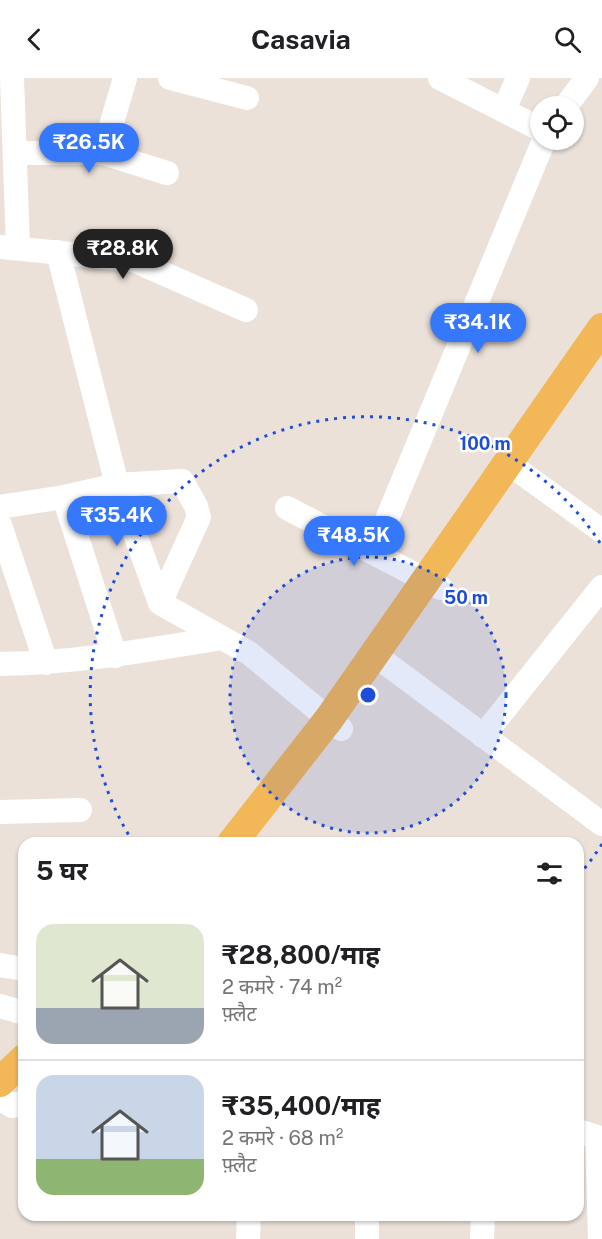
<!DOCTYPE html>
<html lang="hi">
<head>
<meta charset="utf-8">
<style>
  :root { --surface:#fff; --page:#f2f2f2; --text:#202124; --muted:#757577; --line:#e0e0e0; --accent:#3678fc }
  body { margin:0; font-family:"Public Sans","Noto Sans Devanagari",sans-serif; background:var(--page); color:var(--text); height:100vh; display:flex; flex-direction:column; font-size:22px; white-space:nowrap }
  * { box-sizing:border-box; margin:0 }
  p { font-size:20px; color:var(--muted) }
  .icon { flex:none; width:33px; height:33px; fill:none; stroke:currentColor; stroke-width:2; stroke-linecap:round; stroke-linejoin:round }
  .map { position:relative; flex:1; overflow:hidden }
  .sheet { position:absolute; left:18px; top:759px; width:566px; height:384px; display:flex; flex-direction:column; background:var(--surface); border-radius:18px; box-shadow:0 2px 4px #0004 }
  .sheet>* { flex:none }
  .controls { position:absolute; left:530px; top:18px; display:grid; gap:12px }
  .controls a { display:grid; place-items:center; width:54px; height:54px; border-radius:50%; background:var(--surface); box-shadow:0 2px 4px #0004; font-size:30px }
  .price { position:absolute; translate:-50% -51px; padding:0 14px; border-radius:21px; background:var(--accent); color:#fff; font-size:20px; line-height:39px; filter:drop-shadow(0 2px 3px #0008) }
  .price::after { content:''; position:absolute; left:50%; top:36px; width:18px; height:14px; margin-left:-9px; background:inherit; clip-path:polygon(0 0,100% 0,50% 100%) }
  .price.selected { background:#222; color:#fff }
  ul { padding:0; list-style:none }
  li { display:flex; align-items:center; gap:18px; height:150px; padding:0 18px }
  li+li { border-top:2px solid var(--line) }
  li span { display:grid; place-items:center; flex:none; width:168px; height:120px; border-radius:18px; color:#555 }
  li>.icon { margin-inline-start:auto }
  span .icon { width:72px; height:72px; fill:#fffc; stroke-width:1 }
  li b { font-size:26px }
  h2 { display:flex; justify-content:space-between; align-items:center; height:72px; padding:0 18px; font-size:26px }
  header { display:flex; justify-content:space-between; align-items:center; height:78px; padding:0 18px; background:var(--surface); font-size:27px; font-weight:700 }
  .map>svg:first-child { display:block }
</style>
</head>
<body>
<header><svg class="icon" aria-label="back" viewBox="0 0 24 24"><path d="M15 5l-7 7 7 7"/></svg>Casavia<svg class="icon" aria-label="search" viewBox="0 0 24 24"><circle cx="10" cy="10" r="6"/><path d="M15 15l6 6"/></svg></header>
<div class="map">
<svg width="602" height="1161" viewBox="0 0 602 1161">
  <rect width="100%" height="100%" fill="#ebe1d9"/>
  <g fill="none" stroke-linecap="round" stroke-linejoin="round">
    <path stroke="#fff" stroke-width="24" d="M 12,0 L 18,170
      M 170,0 L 247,20
      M 440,0 L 540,51
      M 566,28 L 587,0
      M 504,32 L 518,0
      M 15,75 L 103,75 L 167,95
      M 103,75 L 125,0
      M 0,169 L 133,182 L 246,232
      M 58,174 L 117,407 L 160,525 L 249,575 L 341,651
      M 508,385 L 602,453
      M 64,419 L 115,578
      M 0,429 L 64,419 L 117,407 L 182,403 L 196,428 L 199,439 L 160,525
      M 287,430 L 441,510
      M 0,447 L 46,585
      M 373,475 L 544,62
      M 0,586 C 75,585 148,572 222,560
      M 387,586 L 602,746
      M 483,658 L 602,509
      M 0,734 L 80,732
      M 0,887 L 24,891
      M 0,928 L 24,935
      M 0,1020 L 12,1028 L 24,1024
      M 578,1053 L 597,1059 L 600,1161
      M 248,1161 L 249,1137
      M 367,1161 L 367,1137
      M 482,1161 L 483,1137"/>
    <path stroke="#f2b757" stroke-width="30" d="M 232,765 L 329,641 L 602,250
      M 0,1004 L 24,981"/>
  </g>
  <circle cx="368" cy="617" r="138" fill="#1d4ed8" fill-opacity=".12"/>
  <g fill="none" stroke="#1d4ed8" stroke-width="3" stroke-dasharray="3 6">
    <circle cx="368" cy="617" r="138"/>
    <path d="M602 766A277 277 0 0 1 579 797M133 764A277 277 0 0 1 602 468"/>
  </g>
  <circle cx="368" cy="617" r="9" fill="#1d4ed8" stroke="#fff" stroke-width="3"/>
  <g font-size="18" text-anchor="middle" font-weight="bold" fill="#1d4ed8" stroke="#fff" stroke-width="5" stroke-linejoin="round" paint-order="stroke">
    <text x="485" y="372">100 m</text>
    <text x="466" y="526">50 m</text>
  </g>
</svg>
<div class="controls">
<a><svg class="icon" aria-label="locate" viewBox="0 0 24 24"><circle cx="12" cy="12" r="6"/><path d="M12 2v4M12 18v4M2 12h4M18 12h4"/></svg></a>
</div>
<b class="price" style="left:89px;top:96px">₹26.5K</b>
<b class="price selected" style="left:123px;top:202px">₹28.8K</b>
<b class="price" style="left:478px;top:276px">₹34.1K</b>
<b class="price" style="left:117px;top:469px">₹35.4K</b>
<b class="price" style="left:354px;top:489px">₹48.5K</b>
<section class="sheet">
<h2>5 घर<svg class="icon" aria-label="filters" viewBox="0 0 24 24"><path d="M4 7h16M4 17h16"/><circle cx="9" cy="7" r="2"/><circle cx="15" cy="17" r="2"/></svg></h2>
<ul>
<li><span style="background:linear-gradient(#dfe7d0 70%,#9aa5b1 0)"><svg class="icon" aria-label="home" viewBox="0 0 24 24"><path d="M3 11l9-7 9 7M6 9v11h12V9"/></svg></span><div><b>₹28,800/माह</b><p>2 कमरे · 74 m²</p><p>फ़्लैट</p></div></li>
<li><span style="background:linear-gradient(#c9d6e8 70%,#8fb573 0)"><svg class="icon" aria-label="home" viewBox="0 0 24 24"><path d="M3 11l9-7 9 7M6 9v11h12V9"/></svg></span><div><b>₹35,400/माह</b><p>2 कमरे · 68 m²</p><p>फ़्लैट</p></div></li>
</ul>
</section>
</div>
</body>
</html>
